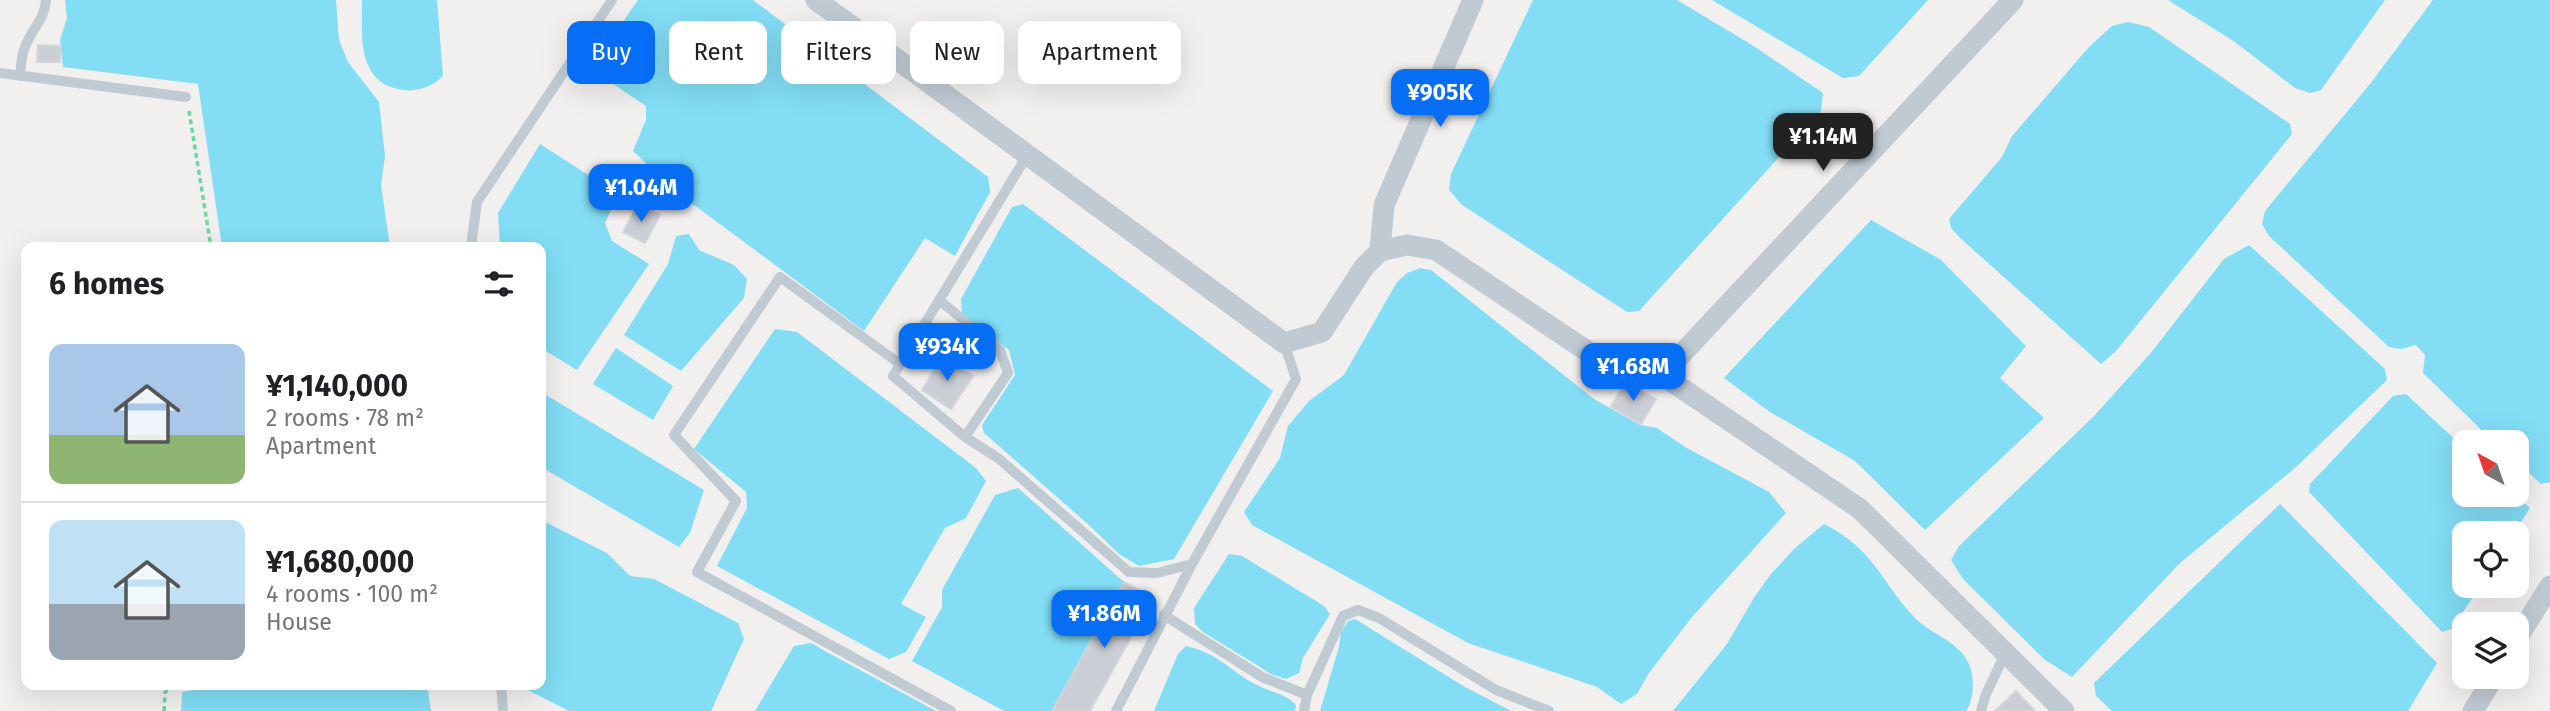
<!DOCTYPE html>
<html lang="en">
<head>
<meta charset="utf-8">
<style>
  :root { --surface:#fff; --page:#f6f6f6; --text:#202124; --muted:#757577; --line:#e0e0e0; --accent:#066ef5 }
  body { margin:0; font-family:"Fira Sans",sans-serif; background:var(--page); color:var(--text); height:100vh; display:flex; flex-direction:column; font-size:26px; white-space:nowrap }
  * { box-sizing:border-box; margin:0 }
  p { font-size:23px; color:var(--muted) }
  .icon { flex:none; width:38px; height:38px; fill:none; stroke:currentColor; stroke-width:2; stroke-linecap:round; stroke-linejoin:round }
  .map { position:relative; flex:1; overflow:hidden }
  .details { position:absolute; left:21px; top:242px; width:525px; height:448px; display:flex; flex-direction:column; background:var(--surface); border-radius:14px; box-shadow:0 7px 28px #0002 }
  .details>* { flex:none }
  .hud { position:absolute; left:567px; top:21px; width:665px; height:63px; display:flex; gap:14px }
  .needle { width:46px; rotate:320deg }
  .buttons { position:absolute; left:2452px; top:430px; display:grid; gap:14px }
  .buttons a { display:grid; place-items:center; width:77px; height:77px; border-radius:14px; background:var(--surface); box-shadow:0 7px 28px #0002; font-size:35px }
  .price { position:absolute; translate:-50% -60px; padding:0 16px; border-radius:14px; background:var(--accent); color:#fff; font-size:23px; line-height:46px; filter:drop-shadow(0 2px 4px #0008) }
  .price::after { content:''; position:absolute; left:50%; top:42px; width:21px; height:16px; margin-left:-10px; background:inherit; clip-path:polygon(0 0,100% 0,50% 100%) }
  .price.selected { background:#222; color:#fff }
  ul { padding:0; list-style:none }
  li { display:flex; align-items:center; gap:21px; height:175px; padding:0 28px }
  li+li { border-top:2px solid var(--line) }
  li span { display:grid; place-items:center; flex:none; width:196px; height:140px; border-radius:14px; color:#555 }
  li>.icon { margin-inline-start:auto }
  span .icon { width:84px; height:84px; fill:#fffc; stroke-width:1 }
  li b { font-size:30px }
  h2 { display:flex; justify-content:space-between; align-items:center; height:84px; padding:0 28px; font-size:30px }
  .chip { padding:0 24px; border-radius:14px; background:var(--surface); box-shadow:0 7px 28px #0002; font-size:24px; line-height:63px }
  .chip.selected { background:var(--accent); color:#fff }
  .map>svg:first-child { display:block }
</style>
</head>
<body>
<div class="map">
<svg width="2550" height="711" viewBox="0 0 2550 711">
  <rect width="100%" height="100%" fill="#f2efef"/>
  <path fill="#82ddf5" d="M 65,0 L 336,0 L 339,40 L 348,62 L 379,102 L 385,156 L 381,185 L 390,247 L 222,247 L 198,84 L 63,67 L 60,40 L 67,18 Z
    M 362,0 L 437,0 L 443,76 C 433,86 418,92 403,90 C 356,84 362,35 362,0 Z
    M 638,0 L 753,0 L 988,177 L 990,192 L 955,256 L 925,238 L 864,331 L 678,193 L 633,151 L 646,120 L 646,106 L 598,74 L 596,60 Z
    M 1533,0 L 1677,0 L 1752,45 L 1823,93 L 1821,111 L 1639,311 L 1627,312 L 1462,205 L 1449,190 L 1451,174 Z
    M 1712,0 L 1928,0 L 1859,76 L 1843,78 Z
    M 2168,0 L 2385,0 L 2321,90 L 2310,93 L 2295,88 L 2235,42 Z
    M 2433,0 L 2550,0 L 2550,482 L 2541,484 L 2517,462 L 2516,443 L 2495,443 L 2423,373 L 2425,355 L 2416,345 L 2401,349 L 2389,347 L 2269,236 L 2262,224 L 2265,211 L 2370,84 Z
    M 2128,22 L 2149,27 L 2290,124 L 2292,134 L 2116,351 L 2101,364 L 1959,237 L 1951,228 L 1949,219 L 2002,157 L 2012,136 L 2089,47 L 2112,26 Z
    M 540,144 L 618,194 L 605,223 L 612,241 L 649,264 L 577,370 L 541,348 L 541,247 L 500,247 L 498,213 Z
    M 1023,204 L 1273,391 L 1174,559 L 1139,566 L 1119,554 L 1090,526 L 984,433 L 982,425 L 1015,375 L 1009,350 L 962,314 L 961,299 L 1012,207 Z
    M 1871,220 L 1941,260 L 2026,346 L 2000,378 L 2044,418 L 1925,530 L 1855,461 L 1770,412 L 1724,378 Z
    M 689,234 L 699,250 L 734,265 L 747,279 L 744,298 L 681,371 L 624,335 L 668,264 L 676,236 Z
    M 2249,245 L 2385,369 L 2387,380 L 2295,468 L 2180,563 L 2072,677 L 2045,660 L 1963,579 L 1951,560 L 1959,546 L 2094,416 L 2150,354 L 2224,259 Z
    M 1420,268 L 1431,270 L 1594,399 L 1640,425 L 1657,428 L 1685,447 L 1769,492 L 1786,513 L 1692,617 L 1649,673 L 1637,694 L 1621,704 L 1597,687 L 1468,643 L 1252,525 L 1244,512 L 1280,458 L 1288,426 L 1309,401 L 1344,375 L 1397,282 L 1407,273 Z
    M 775,329 L 797,332 L 976,468 L 986,481 L 966,518 L 945,528 L 901,604 L 926,617 L 906,652 L 889,659 L 717,566 L 747,508 L 746,492 L 694,449 Z
    M 616,348 L 673,386 L 653,420 L 593,384 Z
    M 541,392 L 704,490 L 690,533 L 679,547 L 541,467 Z
    M 2406,394 L 2464,448 L 2464,495 L 2516,495 L 2530,508 L 2513,534 L 2464,534 L 2464,586 L 2480,586 L 2452,629 L 2442,632 L 2309,492 L 2310,484 L 2393,396 Z
    M 1018,488 L 1124,582 L 1052,711 L 1004,711 L 912,661 L 942,607 L 942,590 L 995,495 Z
    M 2280,504 L 2437,663 L 2408,711 L 2112,711 L 2096,696 L 2094,683 Z
    M 541,520 L 607,553 L 630,576 L 654,579 L 738,623 L 744,639 L 711,711 L 569,711 L 518,685 L 541,684 Z
    M 1824,524 C 1873,549 1879,578 1913,616 C 1929,634 1958,640 1969,664 C 1975,677 1974,700 1966,711 L 1673,711 L 1727,644 L 1755,596 L 1771,574 L 1795,548 Z
    M 1229,554 L 1242,556 L 1324,606 L 1330,614 L 1303,658 L 1299,673 L 1286,679 L 1273,675 L 1203,632 L 1195,624 L 1194,608 Z
    M 1355,619 L 1465,687 L 1511,711 L 1320,711 L 1339,647 L 1341,632 L 1348,621 Z
    M 811,643 L 825,651 L 936,711 L 755,711 L 794,646 Z
    M 1186,646 C 1217,653 1227,668 1253,683 C 1268,692 1284,692 1296,705 L 1295,711 L 1154,711 L 1178,654 Z
    M 231,684 L 427,684 L 431,711 L 181,711 L 182,692 Z"/>
  <path fill="#cbced5" stroke="#d3d5dc" stroke-width="2" d="M 38,45 L 61,46 L 60,62 L 37,62 Z
    M 638,204 L 660,215 L 645,243 L 623,232 Z
    M 942,357 L 973,376 L 951,409 L 922,390 Z
    M 1623,385 L 1633,386 L 1656,399 L 1641,424 L 1611,407 Z
    M 1124,582 L 1153,598 L 1090,711 L 1052,711 Z
    M 2016,691 L 2035,711 L 1995,711 Z"/>
  <g fill="none" stroke-linecap="round" stroke-linejoin="round">
    <path stroke="#6ed6a3" stroke-width="3.5" stroke-dasharray="5 3.5" stroke-linecap="butt" d="M 189,111 L 211,247
      M 164,711 L 165,693 L 170,684"/>
    <path stroke="#bfcad3" stroke-width="10" d="M 0,73 L 186,97
      M 20,76 C 21,67 21,56 25,47 C 31,30 45,19 46,0
      M 1028,154 L 893,376 L 965,437 L 998,458 L 1129,572 L 1157,573 L 1192,564
      M 471,247 L 477,202 L 612,0
      M 939,300 L 1000,350 L 1008,373 L 965,437
      M 900,364 L 780,277 L 674,435 L 736,501 L 697,572 L 951,711
      M 1164,615 L 1262,677 L 1307,695
      M 501,684 L 503,711
      M 1116,711 L 1192,564 L 1296,379 L 1284,343
      M 1304,711 L 1307,695 L 1343,616 L 1358,610 L 1379,618 L 1496,690 L 1549,711
      M 1981,711 L 1986,694 L 2005,654"/>
    <path stroke="#bfcad3" stroke-width="21" d="M 816,0 L 1284,343 L 1322,332 L 1364,267 L 1380,251 L 1407,245 L 1436,250 L 1617,371 L 1662,375 L 1860,509 L 2064,711
      M 1380,251 L 1384,205 L 1473,0
      M 1662,375 L 2013,0
      M 2516,640 L 2550,586
      M 2473,711 L 2494,677"/>
  </g>
</svg>
<div class="buttons">
<a><svg class="needle" viewBox="-14 -14 28 28"><path d="M0-13l5 13h-10z" fill="#e53935"/><path d="M0 13l5-13h-10z" fill="#757577"/></svg></a>
<a><svg class="icon" aria-label="locate" viewBox="0 0 24 24"><circle cx="12" cy="12" r="6"/><path d="M12 2v4M12 18v4M2 12h4M18 12h4"/></svg></a>
<a><svg class="icon" aria-label="layers" viewBox="0 0 24 24"><path d="M12 4l9 5-9 5-9-5zM3 14l9 5 9-5"/></svg></a>
</div>
<b class="price" style="left:1440px;top:129px">¥905K</b>
<b class="price selected" style="left:1823px;top:173px">¥1.14M</b>
<b class="price" style="left:641px;top:224px">¥1.04M</b>
<b class="price" style="left:947px;top:383px">¥934K</b>
<b class="price" style="left:1633px;top:403px">¥1.68M</b>
<b class="price" style="left:1104px;top:650px">¥1.86M</b>
<div class="hud">
<a class="chip selected">Buy</a>
<a class="chip">Rent</a>
<a class="chip">Filters</a>
<a class="chip">New</a>
<a class="chip">Apartment</a>
</div>
<section class="details">
<h2>6 homes<svg class="icon" aria-label="filters" viewBox="0 0 24 24"><path d="M4 7h16M4 17h16"/><circle cx="9" cy="7" r="2"/><circle cx="15" cy="17" r="2"/></svg></h2>
<ul>
<li><span style="background:linear-gradient(#a9c7e8 65%,#8fb573 0)"><svg class="icon" aria-label="home" viewBox="0 0 24 24"><path d="M3 11l9-7 9 7M6 9v11h12V9"/></svg></span><div><b>¥1,140,000</b><p>2 rooms · 78 m²</p><p>Apartment</p></div></li>
<li><span style="background:linear-gradient(#bfe0f5 60%,#9aa5b1 0)"><svg class="icon" aria-label="home" viewBox="0 0 24 24"><path d="M3 11l9-7 9 7M6 9v11h12V9"/></svg></span><div><b>¥1,680,000</b><p>4 rooms · 100 m²</p><p>House</p></div></li>
</ul>
</section>
</div>
</body>
</html>
